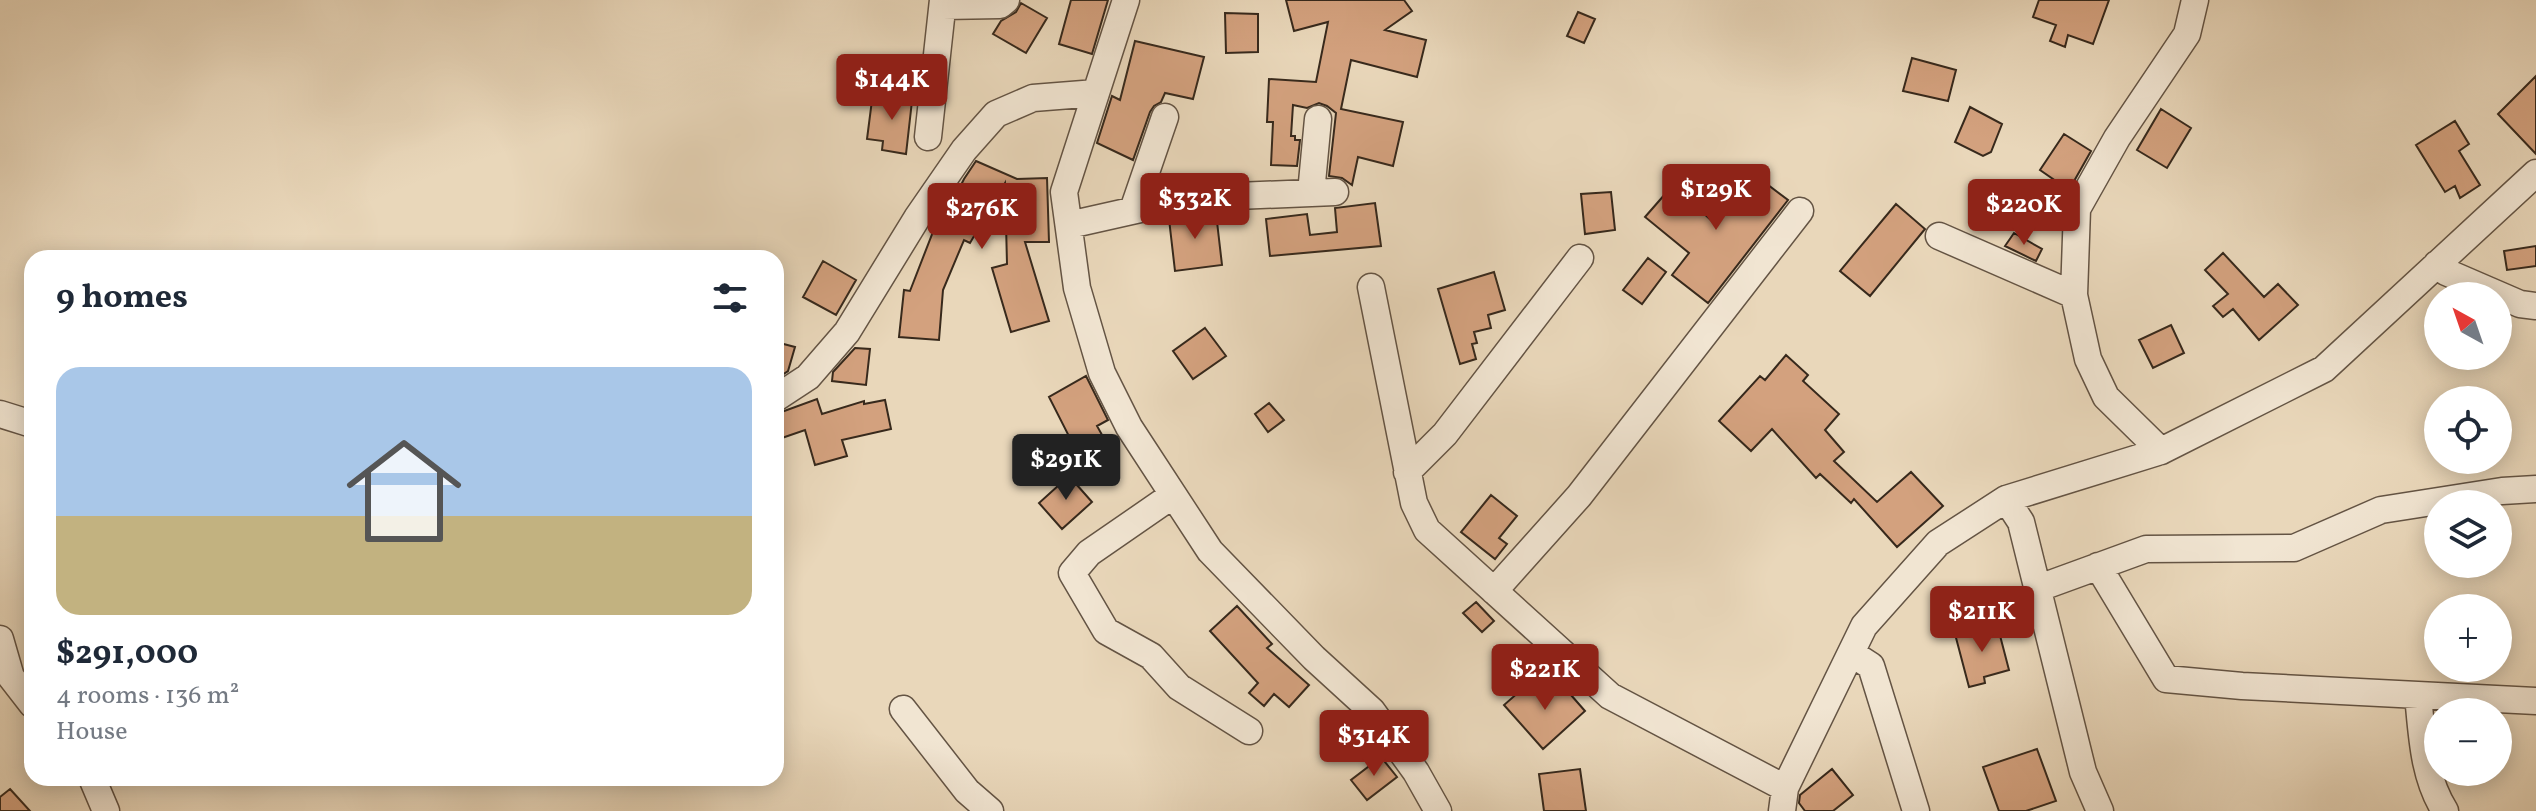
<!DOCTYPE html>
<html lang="en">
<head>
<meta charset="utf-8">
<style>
  :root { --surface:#fff; --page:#f6f6f7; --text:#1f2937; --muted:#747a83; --line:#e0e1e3; --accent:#8f2418 }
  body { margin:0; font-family:Vollkorn,serif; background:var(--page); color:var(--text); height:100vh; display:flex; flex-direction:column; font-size:30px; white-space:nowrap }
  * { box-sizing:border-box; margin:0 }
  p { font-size:26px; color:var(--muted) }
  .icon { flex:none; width:44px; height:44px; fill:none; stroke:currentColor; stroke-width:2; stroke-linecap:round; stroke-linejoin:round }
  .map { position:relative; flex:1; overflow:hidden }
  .sheet { position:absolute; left:24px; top:250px; width:760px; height:536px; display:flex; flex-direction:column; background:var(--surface); border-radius:24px; box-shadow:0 4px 20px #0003 }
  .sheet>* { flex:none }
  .needle { width:52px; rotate:320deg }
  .fabs { position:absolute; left:2424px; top:282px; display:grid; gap:16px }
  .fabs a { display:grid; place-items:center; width:88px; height:88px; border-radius:50%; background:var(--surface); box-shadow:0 4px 20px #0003; font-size:40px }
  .price { position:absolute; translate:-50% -68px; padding:0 18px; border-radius:8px; background:var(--accent); color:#fff; font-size:26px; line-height:52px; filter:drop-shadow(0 2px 4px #0008) }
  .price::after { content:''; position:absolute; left:50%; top:48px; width:24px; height:18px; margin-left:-12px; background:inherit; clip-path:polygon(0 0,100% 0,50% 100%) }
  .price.active { background:#222; color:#fff }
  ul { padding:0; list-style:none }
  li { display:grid; align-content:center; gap:16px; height:424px; padding:0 32px }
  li+li { border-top:2px solid var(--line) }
  li span { display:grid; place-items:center; height:248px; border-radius:24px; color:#555 }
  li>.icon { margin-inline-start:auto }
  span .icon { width:144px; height:144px; fill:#fffc; stroke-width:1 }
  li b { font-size:34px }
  h2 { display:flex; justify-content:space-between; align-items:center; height:96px; padding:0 32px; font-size:34px }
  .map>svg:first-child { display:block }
</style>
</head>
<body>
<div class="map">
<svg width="2536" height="811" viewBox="0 0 2536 811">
  <rect width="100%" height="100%" fill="#e9d7ba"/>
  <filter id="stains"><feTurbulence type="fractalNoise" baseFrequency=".0025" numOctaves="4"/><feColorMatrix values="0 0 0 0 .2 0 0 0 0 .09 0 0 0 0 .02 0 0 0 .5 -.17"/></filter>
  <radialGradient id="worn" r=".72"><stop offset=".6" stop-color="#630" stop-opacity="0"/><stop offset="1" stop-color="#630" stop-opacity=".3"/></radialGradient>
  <path fill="#d3a17e" stroke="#37291c" stroke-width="2" d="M 1071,0 L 1108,0 L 1092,54 L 1059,44 Z
    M 1286,0 L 1404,0 L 1412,11 L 1385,30 L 1426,40 L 1417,77 L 1351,60 L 1341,109 L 1403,122 L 1393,166 L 1358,157 L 1352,185 L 1342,178 L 1329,176 L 1336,113 L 1327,106 L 1319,103 L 1307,108 L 1293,105 L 1291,136 L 1295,136 L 1295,140 L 1300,140 L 1297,166 L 1271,165 L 1273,122 L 1267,122 L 1269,79 L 1316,82 L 1328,22 L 1294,31 Z
    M 2039,0 L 2109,0 L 2093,44 L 2068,35 L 2065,47 L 2050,41 L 2056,25 L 2033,17 Z
    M 1021,3 L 1047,18 L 1026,53 L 993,34 L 1001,21 L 1016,12 Z
    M 1578,12 L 1595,19 L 1584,43 L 1567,36 Z
    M 1225,13 L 1258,14 L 1258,52 L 1226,53 Z
    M 1135,41 L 1204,57 L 1193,99 L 1165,93 L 1161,102 L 1154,106 L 1150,112 L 1133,160 L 1097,143 L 1112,96 L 1120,100 Z
    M 1912,58 L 1956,70 L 1948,101 L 1903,91 Z
    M 2536,76 L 2536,154 L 2498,114 Z
    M 894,90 L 913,92 L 906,154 L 882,150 L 883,141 L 867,139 L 872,100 L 893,102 Z
    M 1970,107 L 2002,124 L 1991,152 L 1983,156 L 1955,142 Z
    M 2161,109 L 2191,128 L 2167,168 L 2137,150 Z
    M 2455,121 L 2469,144 L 2459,151 L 2480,185 L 2460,198 L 2455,186 L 2445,192 L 2416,145 Z
    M 2064,134 L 2091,151 L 2069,190 L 2040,170 Z
    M 976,161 L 1017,179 L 1047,178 L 1049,242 L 1025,242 L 1049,321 L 1011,332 L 992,268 L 1007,264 L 1005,183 L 970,243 L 964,240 L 943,290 L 939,340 L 899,337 L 904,290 L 910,291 L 936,224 L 933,223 L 951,197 L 954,199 L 964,179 Z
    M 1751,172 L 1788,200 L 1708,303 L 1672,275 L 1689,253 L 1645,217 L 1673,185 L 1713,222 Z
    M 1611,192 L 1615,230 L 1585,234 L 1581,194 Z
    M 1375,203 L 1381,246 L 1270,256 L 1266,219 L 1307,214 L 1310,235 L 1337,232 L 1335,208 Z
    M 1896,204 L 1925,229 L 1870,296 L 1840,271 Z
    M 1216,213 L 1222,265 L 1175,271 L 1169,219 L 1191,214 Z
    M 2014,233 L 2042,249 L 2036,261 L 2005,246 Z
    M 2536,246 L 2536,266 L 2507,270 L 2504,251 Z
    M 2223,253 L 2264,297 L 2278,284 L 2298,305 L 2259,340 L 2233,309 L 2223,317 L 2213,306 L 2228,294 L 2205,270 Z
    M 1648,258 L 1666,272 L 1642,304 L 1623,290 Z
    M 823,261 L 856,280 L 836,315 L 803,297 Z
    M 1494,272 L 1505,310 L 1488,315 L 1491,328 L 1474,332 L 1477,343 L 1472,344 L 1476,359 L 1460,364 L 1438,289 Z
    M 2171,325 L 2184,353 L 2153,368 L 2139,340 Z
    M 1205,328 L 1226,356 L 1193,379 L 1173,351 Z
    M 776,342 L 795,347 L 788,371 L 776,379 Z
    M 855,348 L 870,349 L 866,385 L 832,381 L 833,372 Z
    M 1786,355 L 1808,375 L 1803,381 L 1839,414 L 1825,430 L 1844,452 L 1834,461 L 1877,502 L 1911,472 L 1943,506 L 1897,547 L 1854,499 L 1851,503 L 1820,474 L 1816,478 L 1772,429 L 1751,451 L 1719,421 L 1760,376 L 1765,380 Z
    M 1086,376 L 1108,420 L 1097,426 L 1106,442 L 1079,456 L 1049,397 Z
    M 817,399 L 822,414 L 864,401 L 864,404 L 885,400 L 891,429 L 842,440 L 847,456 L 815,465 L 805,430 L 776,440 L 776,414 Z
    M 1269,403 L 1284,420 L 1268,432 L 1255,414 Z
    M 1069,476 L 1092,502 L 1062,529 L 1039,503 Z
    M 1491,495 L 1517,516 L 1499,538 L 1507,544 L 1495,559 L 1461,532 Z
    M 1476,602 L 1494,621 L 1482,632 L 1463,613 Z
    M 1237,606 L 1272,644 L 1267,648 L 1309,685 L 1289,707 L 1274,694 L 1264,706 L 1249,693 L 1258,683 L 1210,631 Z
    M 1997,624 L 2009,670 L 1984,677 L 1985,683 L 1969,687 L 1955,634 Z
    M 1557,679 L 1585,711 L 1543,749 L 1504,705 L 1528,684 L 1538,696 Z
    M 2037,749 L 2056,801 L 2026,811 L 1999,811 L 1983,767 Z
    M 1381,757 L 1397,777 L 1367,800 L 1351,780 Z
    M 1580,769 L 1586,811 L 1544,811 L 1539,774 Z
    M 1832,769 L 1853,795 L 1833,811 L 1805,811 L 1799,803 L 1800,795 Z
    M 10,789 L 30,811 L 0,811 L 0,797 Z"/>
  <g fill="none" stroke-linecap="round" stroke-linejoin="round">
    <g stroke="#645444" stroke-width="29">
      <path id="minor" d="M 1126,0 L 1064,192 L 1077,288 L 1102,373 L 1129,427 L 1210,551 L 1314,658 L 1372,711 L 1416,772 L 1438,811
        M 943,6 L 1000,5 L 1006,0
        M 928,137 L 943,0
        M 1311,193 L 1318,119
        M 1133,210 L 1165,117
        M 1069,225 L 1189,198 L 1335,192
        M 1939,236 L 2074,295
        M 2437,264 L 2446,272 L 2520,304 L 2536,306
        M 1371,287 L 1414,503 L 1427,530 L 1610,696 L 1785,788
        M 776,398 L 808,377 L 847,332 L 917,218 L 964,150 L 996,114 L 1033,98 L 1096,93
        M 0,414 L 32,424
        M 2161,451 L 2106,397 L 2088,359 L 2074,295 L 2077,209 L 2117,138 L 2187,34 L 2195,0
        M 1407,472 L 1445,434 L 1580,258
        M 1173,495 L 1089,553 L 1072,573 L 1106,631 L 1151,656 L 1179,687 L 1249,731
        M 2006,499 L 2021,522 L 2083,772 L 2100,811
        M 2098,566 L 2166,679 L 2242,686 L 2536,701
        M 2039,588 L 2146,549 L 2294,548 L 2381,510 L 2502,491 L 2536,489
        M 1494,591 L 1579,496 L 1800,211
        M 0,639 L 11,677 L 32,704
        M 1851,653 L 1871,666 L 1916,811
        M 2418,695 C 2422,735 2423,776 2445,811
        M 903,709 L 967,791 L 990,811
        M 92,778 L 106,811
        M 1782,811 L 1785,788 L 1864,626 L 1938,543 L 2006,499 L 2161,451 L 2324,369 L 2536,173"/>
    </g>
    <use href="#minor" stroke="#f1e5d2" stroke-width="26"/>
  </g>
  <rect width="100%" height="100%" filter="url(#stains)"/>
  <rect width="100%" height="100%" fill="url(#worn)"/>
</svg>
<div class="fabs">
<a><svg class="needle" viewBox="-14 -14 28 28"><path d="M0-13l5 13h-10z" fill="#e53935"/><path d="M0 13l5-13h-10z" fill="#747a83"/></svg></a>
<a><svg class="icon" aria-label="locate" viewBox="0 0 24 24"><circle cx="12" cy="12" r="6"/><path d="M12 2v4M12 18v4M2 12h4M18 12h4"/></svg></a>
<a><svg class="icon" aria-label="layers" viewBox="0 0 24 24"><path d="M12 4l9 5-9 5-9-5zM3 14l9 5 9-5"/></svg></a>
<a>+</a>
<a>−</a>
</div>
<b class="price" style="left:892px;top:122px">$144K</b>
<b class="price" style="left:1716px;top:232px">$129K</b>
<b class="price" style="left:1195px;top:241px">$332K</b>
<b class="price" style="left:2024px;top:247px">$220K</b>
<b class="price" style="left:982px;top:251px">$276K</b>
<b class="price active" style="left:1066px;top:502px">$291K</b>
<b class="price" style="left:1982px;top:654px">$211K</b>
<b class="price" style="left:1545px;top:712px">$221K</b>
<b class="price" style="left:1374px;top:778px">$314K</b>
<section class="sheet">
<h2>9 homes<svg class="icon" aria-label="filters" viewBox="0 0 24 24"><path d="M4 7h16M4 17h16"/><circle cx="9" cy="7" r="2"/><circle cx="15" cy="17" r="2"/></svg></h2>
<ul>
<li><span style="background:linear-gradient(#a9c7e8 60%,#c2b280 0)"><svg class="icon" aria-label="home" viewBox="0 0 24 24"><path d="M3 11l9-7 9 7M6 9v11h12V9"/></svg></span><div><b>$291,000</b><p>4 rooms · 136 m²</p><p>House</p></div></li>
</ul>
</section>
</div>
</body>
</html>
